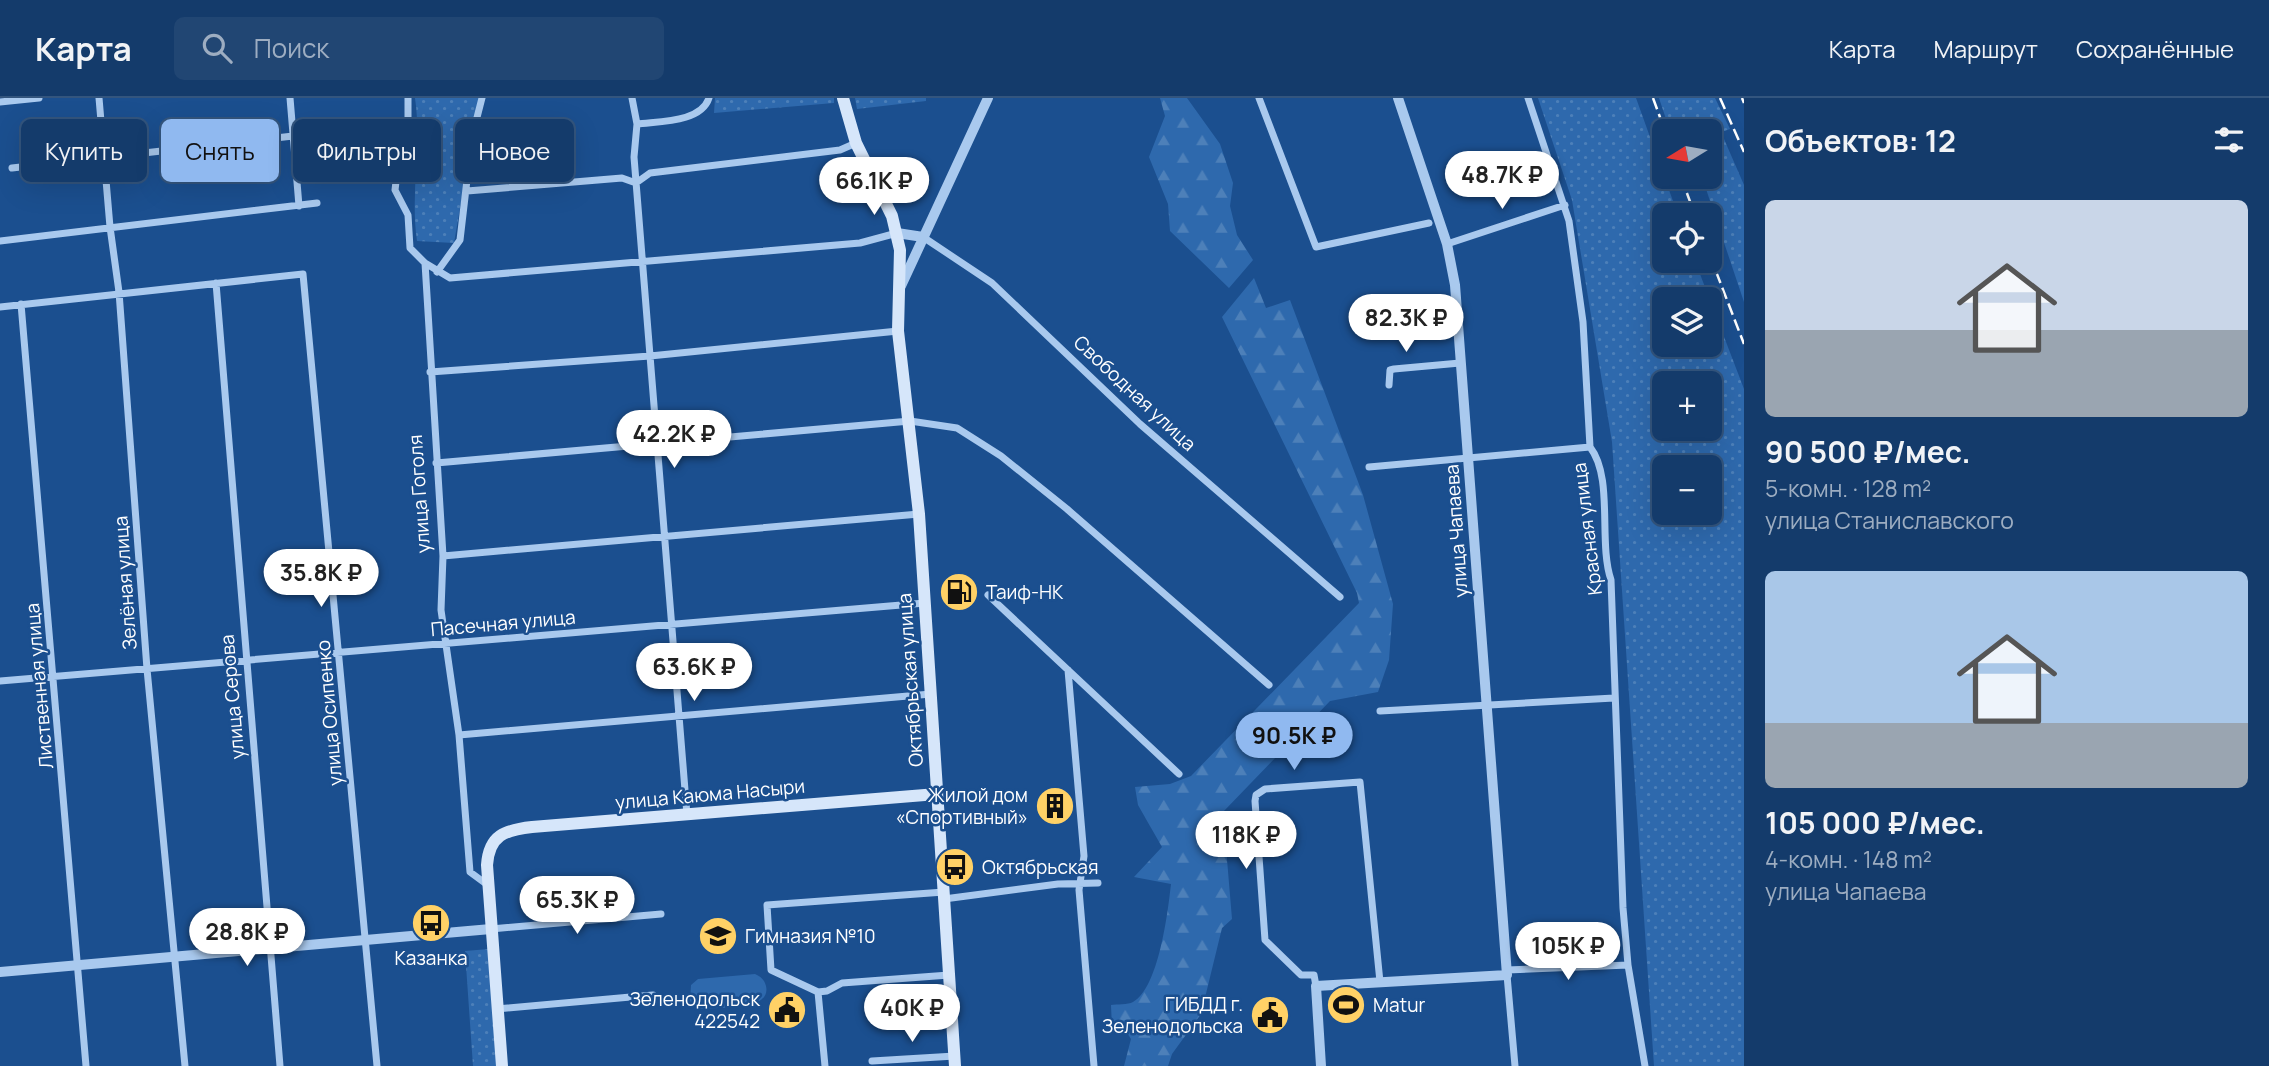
<!DOCTYPE html>
<html lang="ru">
<head>
<meta charset="utf-8">
<style>
  :root { --surface:#143b6b; --page:#214673; --text:#f1f3f6; --muted:#9dadc1; --line:#33557e; --accent:#90b9f0 }
  body { margin:0; font-family:Manrope,sans-serif; background:var(--page); color:var(--text); height:100vh; display:flex; flex-direction:column; font-size:26px; white-space:nowrap }
  * { box-sizing:border-box; margin:0 }
  p { font-size:23px; color:var(--muted) }
  .icon { flex:none; width:38px; height:38px; fill:none; stroke:currentColor; stroke-width:2; stroke-linecap:round; stroke-linejoin:round }
  .map { position:relative; flex:1; overflow:hidden }
  .drawer { display:flex; flex-direction:column; background:var(--surface); width:525px }
  .drawer>* { flex:none }
  .top-card { position:absolute; left:21px; top:21px; width:665px; height:63px; display:flex; gap:14px }
  .needle { width:46px; rotate:259deg }
  .controls { position:absolute; left:1652px; top:21px; display:grid; gap:14px }
  .controls a { display:grid; place-items:center; width:70px; height:70px; border-radius:10px; background:var(--surface); box-shadow:0 7px 28px #0002,0 0 0 2px var(--line); font-size:35px }
  .price { position:absolute; translate:-50% -60px; padding:0 16px; border-radius:24px; background:#fff; color:#222; font-size:23px; line-height:46px; filter:drop-shadow(0 2px 4px #0008) }
  .price::after { content:''; position:absolute; left:50%; top:42px; width:21px; height:16px; margin-left:-10px; background:inherit; clip-path:polygon(0 0,100% 0,50% 100%) }
  .price.selected { background:var(--accent); color:#111 }
  ul { padding:0; list-style:none }
  li { display:grid; align-content:center; gap:14px; height:371px; padding:0 21px }
  li span { display:grid; place-items:center; height:217px; border-radius:10px; color:#555 }
  li>.icon { margin-inline-start:auto }
  span .icon { width:126px; height:126px; fill:#fffc; stroke-width:1 }
  li b { font-size:30px }
  h2 { display:flex; justify-content:space-between; align-items:center; height:84px; padding:0 21px; font-size:30px }
  .tag { padding:0 24px; border-radius:10px; background:var(--surface); box-shadow:0 7px 28px #0002,0 0 0 2px var(--line); font-size:24px; line-height:63px }
  .tag.selected { background:var(--accent); color:#111 }
  header { display:flex; align-items:center; gap:42px; box-sizing:border-box; height:98px; padding:0 35px; background:var(--surface); border-bottom:2px solid var(--line) }
  header strong { font-size:33px }
  nav { display:flex; gap:38px; margin-inline-start:auto; font-size:24px }
  .search { width:490px; height:63px; background:var(--page); display:flex; align-items:center; gap:18px; box-sizing:border-box; padding:0 24px; border-radius:10px; color:var(--muted); font-size:26px }
  main { display:flex; flex:1; min-height:0 }
  .map>svg:first-child { display:block }
</style>
</head>
<body>
<header>
<strong>Карта</strong>
<div class="search"><svg class="icon" aria-label="search" viewBox="0 0 24 24"><circle cx="10" cy="10" r="6"/><path d="M15 15l6 6"/></svg>Поиск</div>
<nav><a>Карта</a><a>Маршрут</a><a>Сохранённые</a></nav>
</header>
<main>
<div class="map">
<svg width="1744" height="968" viewBox="0 0 1744 968">
  <defs>
    <pattern id="grass-dots" width="8" height="8" patternUnits="userSpaceOnUse" patternTransform="scale(1.75)"><rect width="8" height="8" fill="#2e69ad"/><path d="M2 2h.1M6 6h.1" fill="none" stroke="#4d80b9" stroke-width="1.8" stroke-linecap="round"/></pattern>
    <pattern id="forest-firs" width="22" height="20" patternUnits="userSpaceOnUse" patternTransform="scale(1.75)"><rect width="22" height="20" fill="#2e69ad"/><path d="M5 1l3.5 6h-7zM16 11l3.5 6h-7z" fill="#4d80b9"/></pattern>
  </defs>
  <rect width="100%" height="100%" fill="#1b4f8f"/>
  <path fill="url(#grass-dots)" fill-rule="evenodd" d="M 415,0 L 479,0 L 454,145 L 417,143 C 410,95 422,47 415,0 Z
    M 715,0 L 834,0 L 834,5 L 714,15 Z
    M 855,0 L 926,0 L 926,3 L 857,11 Z
    M 1538,0 L 1636,0 L 1678,117 L 1664,117 L 1664,163 L 1695,163 L 1744,291 L 1744,968 L 1654,968 L 1612,344 L 1572,102 ZM 1664,201 L 1710,201 L 1710,247 L 1664,247 ZM 1710,285 L 1710,331 L 1664,331 L 1664,285 ZM 1710,369 L 1710,415 L 1664,415 L 1664,369 Z
    M 1659,0 L 1715,0 L 1730,31 L 1710,38 L 1710,33 L 1670,33 Z
    M 1724,41 L 1744,87 L 1744,204 L 1702,79 L 1710,79 L 1710,47 Z
    M 489,851 L 497,968 L 473,968 L 465,853 Z"/>
  <path fill="url(#forest-firs)" d="M 1160,0 L 1187,0 L 1220,46 L 1233,85 L 1230,108 L 1237,137 L 1253,162 L 1229,190 L 1170,133 L 1168,106 L 1149,59 L 1165,18 Z
    M 1254,180 L 1266,210 L 1290,202 L 1363,397 L 1393,506 L 1389,562 L 1378,594 L 1330,603 L 1223,714 L 1232,821 L 1222,830 L 1201,916 L 1172,956 L 1168,968 L 1124,968 L 1131,941 L 1124,930 L 1112,929 L 1111,907 C 1117,906 1128,907 1133,904 C 1159,890 1168,813 1171,786 L 1134,779 L 1162,749 L 1138,707 L 1135,689 L 1170,686 L 1191,678 L 1359,505 L 1357,495 L 1222,219 Z"/>
  <path fill="#2e69ad" d="M 755,876 C 761,879 764,881 766,888 C 772,914 717,909 700,911 L 690,903 L 691,887 L 698,881 Z"/>
  <g fill="none" stroke-linecap="round" stroke-linejoin="round">
    <path stroke="#a9c9ee" stroke-width="7" d="M 99,0 L 110,129 L 119,194 L 147,571 L 185,968
      M 290,0 L 299,108
      M 408,0 L 408,33 L 400,50 L 395,92 L 408,117 L 410,150 L 425,165 L 443,458 L 441,512 L 459,637 L 470,774 L 489,788
      M 632,0 L 637,26 L 634,59 L 687,717
      M 1259,0 L 1316,149 L 1429,125
      M 1528,0 L 1569,123 L 1583,224 L 1590,349 C 1614,380 1598,444 1611,482 L 1623,810 L 1628,867 L 1645,968
      M 0,4 L 39,0
      M 637,26 C 658,23 701,25 709,0
      M 12,70 L 293,38
      M 467,93 L 622,80 L 636,85 L 650,75 L 840,52 L 856,45
      M 923,139 L 992,185 L 1140,326 L 1340,499
      M 0,143 L 317,105
      M 1447,146 L 1565,107
      M 425,165 L 450,180 L 860,145 L 897,135
      M 437,174 L 460,142 L 472,39 L 482,0
      M 216,185 L 280,968
      M 21,206 L 86,968
      M 0,209 L 303,176 L 377,968
      M 430,274 L 650,258 L 898,233
      M 1389,287 L 1390,272 L 1394,271 L 1460,265
      M 436,365 L 910,323 L 957,330 L 1001,358 L 1067,411 L 1269,587
      M 1369,369 L 1590,349
      M 443,458 L 919,416
      M 988,497 L 1179,676
      M 1068,572 L 1084,758 L 1079,792 L 1094,968
      M 0,583 L 925,505
      M 1380,613 L 1614,600
      M 459,637 L 931,596
      M 944,794 L 767,807 L 771,872 L 818,894 L 827,893 L 842,885 L 949,877
      M 944,801 L 1058,786 L 1098,785
      M 491,831 L 661,816
      M 1507,872 L 1628,867
      M 1507,877 L 1515,968
      M 1316,888 L 1314,877 L 1301,877 L 1265,842 L 1255,703 L 1256,697 L 1265,691 L 1360,684 L 1380,884
      M 818,894 L 825,968
      M 497,911 L 653,897
      M 872,963 L 955,958"/>
    <path stroke="#a9c9ee" stroke-width="10" d="M 897,135 L 923,139
      M 901,188 L 988,0
      M 0,874 L 491,831
      M 1321,968 L 1316,888 L 1507,877 L 1455,187 L 1447,146 L 1398,0"/>
    <path stroke="#d6e6fa" stroke-width="12" d="M 843,0 L 856,45 L 892,118 L 900,152 L 898,233 L 919,416 L 955,968
      M 502,968 L 487,767 C 489,737 505,732 532,729 L 937,696"/>
    <path stroke="#fff" stroke-width="2.5" stroke-dasharray="12 5" stroke-linecap="butt" d="M 1653,0 L 1665,33
      M 1720,0 L 1744,54
      M 1742,0 L 1744,5
      M 1681,79 L 1695,117
      M 1710,158 L 1744,246"/>
  </g>
  <defs>
    <g id="fuel-disc" transform="scale(2.0125)"><circle r="9.5" fill="#ffd166" stroke="#1b4f8f"/><path d="M-5.5-6h7V0h2V4h1.3V-2.5L3-4.5l.8-.8L6-3V5H2.5V1h-1V6h-7ZM-4.2-4.7v3.2H.2V-4.7Z" fill="#111"/></g>
    <g id="building-disc" transform="scale(2.0125)"><circle r="9.5" fill="#ffd166" stroke="#1b4f8f"/><path d="M-4-6H4V6H1V3H-1V6H-4ZM-2.5-4.3h1.7v1.8h-1.7ZM.8-4.3h1.7v1.8H.8ZM-2.5-1h1.7V.8h-1.7ZM.8-1h1.7V.8H.8Z" fill="#111"/></g>
    <g id="bus-disc" transform="scale(2.0125)"><circle r="9.5" fill="#ffd166" stroke="#1b4f8f"/><path d="M-5-6H5V4H4V6H2V4H-2V6H-4V4H-5ZM-3.5-4V0h7V-4ZM-3.5 1.2v1.5H-2V1.2ZM2 1.2v1.5H3.5V1.2Z" fill="#111"/></g>
    <g id="school-disc" transform="scale(2.0125)"><circle r="9.5" fill="#ffd166" stroke="#1b4f8f"/><path d="M0-5L7-2L0 1L-7-2ZM-4 1L0 2.5L4 1V4Q0 6-4 4Z" fill="#111"/></g>
    <g id="stadium-disc" transform="scale(2.0125)"><circle r="9.5" fill="#ffd166" stroke="#1b4f8f"/><path d="M0-5a6.5 5 0 1 0 0 10a6.5 5 0 1 0 0-10ZM-3.5-1.8h7v3.6h-7Z" fill="#111"/></g>
    <g id="civic-disc" transform="scale(2.0125)"><circle r="9.5" fill="#ffd166" stroke="#1b4f8f"/><path d="M-.6-6.5H3V-4.5H.6V-3L4-1V1h2V6H-6V1h2V-1L-.6-3ZM-1.2 2.5V6h2.4V2.5Z" fill="#111"/></g>
  </defs>
  <g fill-rule="evenodd">
    <use href="#fuel-disc" x="959" y="494"/>
    <use href="#building-disc" x="1055" y="708"/>
    <use href="#bus-disc" x="955" y="769"/>
    <use href="#bus-disc" x="431" y="825"/>
    <use href="#school-disc" x="718" y="838"/>
    <use href="#stadium-disc" x="1346" y="907"/>
    <use href="#civic-disc" x="787" y="912"/>
    <use href="#civic-disc" x="1270" y="917"/>
  </g>
  <g text-anchor="middle" dominant-baseline="central" stroke-width="5" stroke-linejoin="round" paint-order="stroke">
    <g font-size="19" fill="#fff" stroke="#1b4f8f">
      <text transform="translate(1135 295) rotate(43)">Свободная улица</text>
      <text transform="translate(419 396) rotate(-94)">улица Гоголя</text>
      <text transform="translate(1587 431) rotate(-97)">Красная улица</text>
      <text transform="translate(1456 433) rotate(-94)">улица Чапаева</text>
      <text transform="translate(125 485) rotate(-94)">Зелёная улица</text>
      <text transform="translate(503 525) rotate(-5)">Пасечная улица</text>
      <text transform="translate(910 582) rotate(-94)">Октябрьская улица</text>
      <text transform="translate(39 588) rotate(-95)">Лиственная улица</text>
      <text transform="translate(232 599) rotate(-95)">улица Серова</text>
      <text transform="translate(329 615) rotate(-95)">улица Осипенко</text>
      <text transform="translate(710 696) rotate(-5)">улица Каюма Насыри</text>
    </g>
    <g font-size="19" fill="#fff" stroke="#1b4f8f" text-anchor="start">
      <text x="986" y="494">Таиф-НК</text>
      <text x="1028" y="697" text-anchor="end">Жилой дом<tspan x="1028" dy="22">«Спортивный»</tspan></text>
      <text x="982" y="769">Октябрьская</text>
      <text x="745" y="838">Гимназия №10</text>
      <text x="431" y="860" text-anchor="middle">Казанка</text>
      <text x="760" y="901" text-anchor="end">Зеленодольск<tspan x="760" dy="22">422542</tspan></text>
      <text x="1243" y="906" text-anchor="end">ГИБДД г.<tspan x="1243" dy="22">Зеленодольска</tspan></text>
      <text x="1373" y="907">Matur</text>
    </g>
  </g>
</svg>
<div class="controls">
<a><svg class="needle" viewBox="-14 -14 28 28"><path d="M0-13l5 13h-10z" fill="#e53935"/><path d="M0 13l5-13h-10z" fill="#9dadc1"/></svg></a>
<a><svg class="icon" aria-label="locate" viewBox="0 0 24 24"><circle cx="12" cy="12" r="6"/><path d="M12 2v4M12 18v4M2 12h4M18 12h4"/></svg></a>
<a><svg class="icon" aria-label="layers" viewBox="0 0 24 24"><path d="M12 4l9 5-9 5-9-5zM3 14l9 5 9-5"/></svg></a>
<a>+</a>
<a>−</a>
</div>
<b class="price" style="left:1502px;top:113px">48.7K ₽</b>
<b class="price" style="left:874px;top:119px">66.1K ₽</b>
<b class="price" style="left:1406px;top:256px">82.3K ₽</b>
<b class="price" style="left:674px;top:372px">42.2K ₽</b>
<b class="price" style="left:321px;top:511px">35.8K ₽</b>
<b class="price" style="left:694px;top:605px">63.6K ₽</b>
<b class="price selected" style="left:1294px;top:674px">90.5K ₽</b>
<b class="price" style="left:1246px;top:773px">118K ₽</b>
<b class="price" style="left:577px;top:838px">65.3K ₽</b>
<b class="price" style="left:247px;top:870px">28.8K ₽</b>
<b class="price" style="left:1568px;top:884px">105K ₽</b>
<b class="price" style="left:912px;top:946px">40K ₽</b>
<div class="top-card">
<a class="tag">Купить</a>
<a class="tag selected">Снять</a>
<a class="tag">Фильтры</a>
<a class="tag">Новое</a>
</div>
</div>
<section class="drawer">
<h2>Объектов: 12<svg class="icon" aria-label="filters" viewBox="0 0 24 24"><path d="M4 7h16M4 17h16"/><circle cx="9" cy="7" r="2"/><circle cx="15" cy="17" r="2"/></svg></h2>
<ul>
<li><span style="background:linear-gradient(#c9d6e8 60%,#9aa5b1 0)"><svg class="icon" aria-label="home" viewBox="0 0 24 24"><path d="M3 11l9-7 9 7M6 9v11h12V9"/></svg></span><div><b>90 500 ₽/мес.</b><p>5-комн. · 128 m²</p><p>улица Станиславского</p></div></li>
<li><span style="background:linear-gradient(#a9c7e8 70%,#9aa5b1 0)"><svg class="icon" aria-label="home" viewBox="0 0 24 24"><path d="M3 11l9-7 9 7M6 9v11h12V9"/></svg></span><div><b>105 000 ₽/мес.</b><p>4-комн. · 148 m²</p><p>улица Чапаева</p></div></li>
</ul>
</section>
</main>
</body>
</html>
